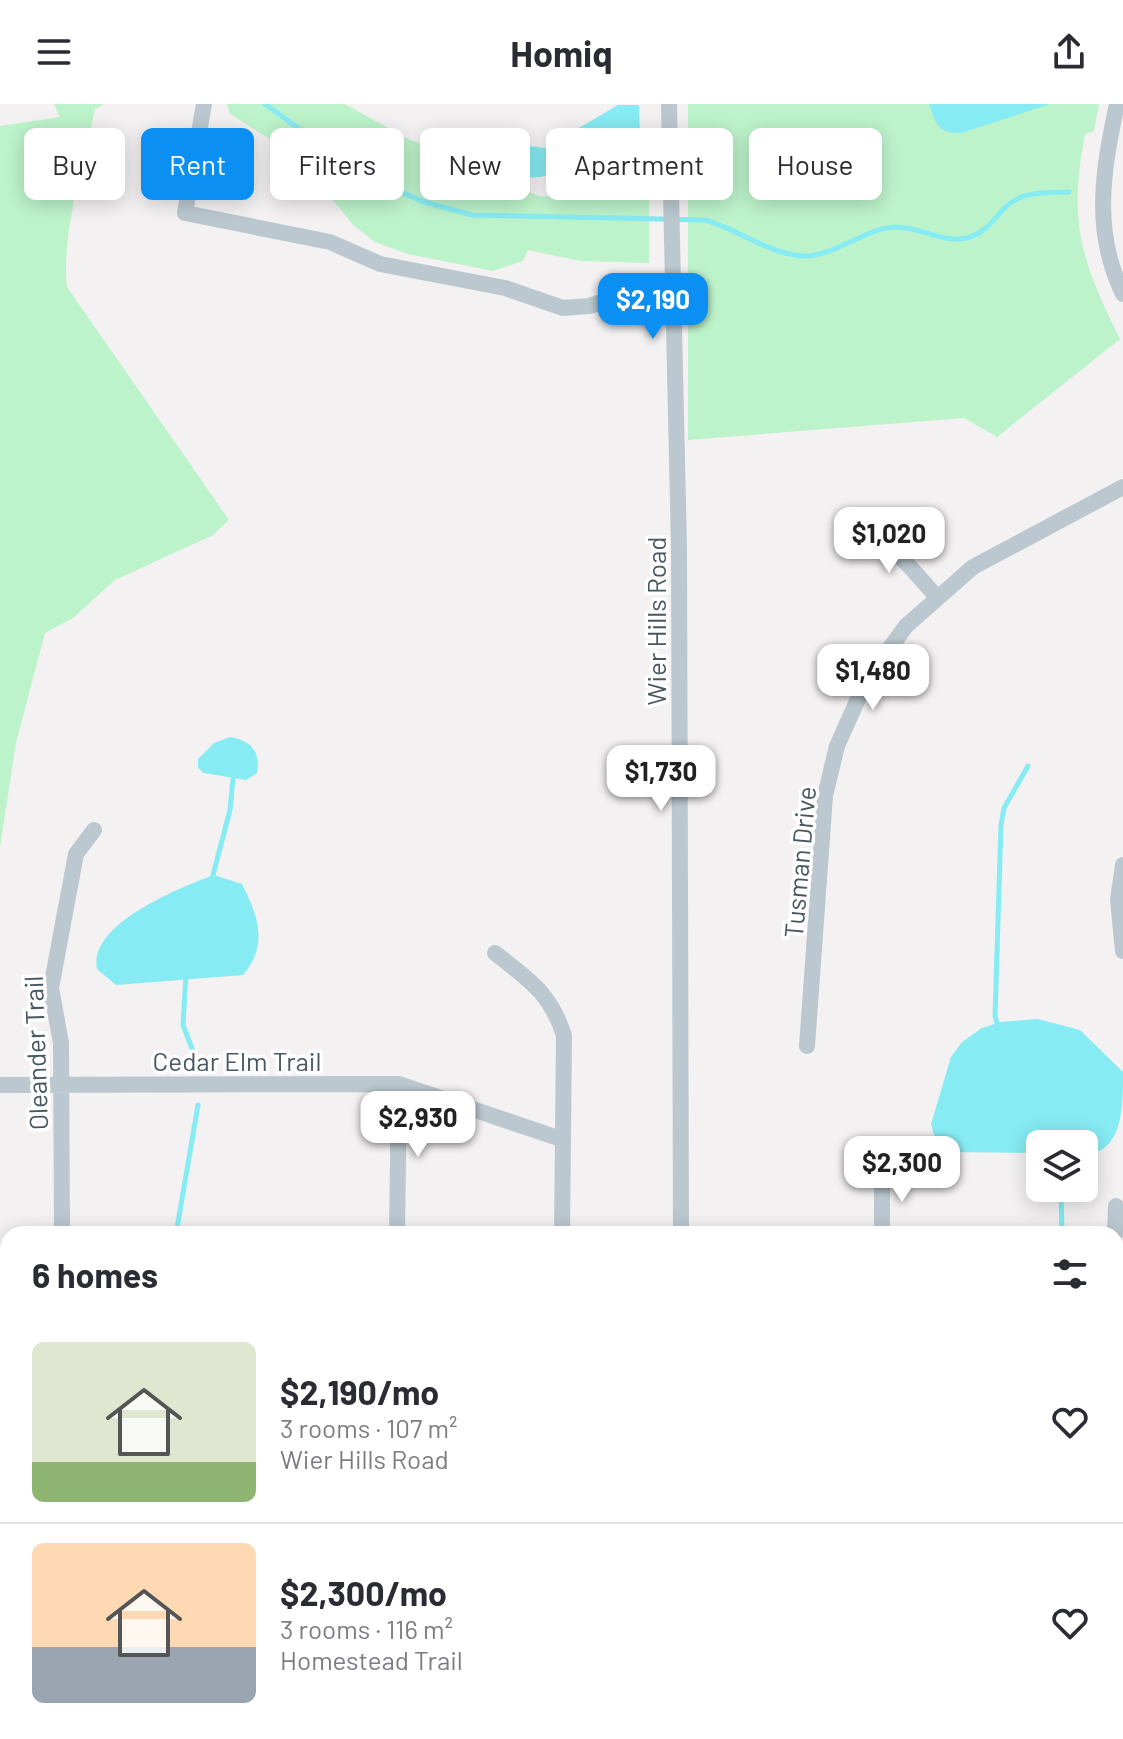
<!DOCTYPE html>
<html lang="en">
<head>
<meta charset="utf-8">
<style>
  :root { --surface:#fff; --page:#f7f7f7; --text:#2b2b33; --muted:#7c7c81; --line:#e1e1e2; --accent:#0b8ff3 }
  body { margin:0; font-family:Barlow,sans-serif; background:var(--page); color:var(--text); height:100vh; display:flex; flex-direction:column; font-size:30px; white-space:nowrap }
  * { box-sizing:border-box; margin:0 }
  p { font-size:26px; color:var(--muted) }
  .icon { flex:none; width:44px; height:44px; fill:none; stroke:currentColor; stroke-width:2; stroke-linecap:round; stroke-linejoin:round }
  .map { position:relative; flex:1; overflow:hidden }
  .side { position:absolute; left:0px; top:1122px; width:1124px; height:514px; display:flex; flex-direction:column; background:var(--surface); border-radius:24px 24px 0 0; box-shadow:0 4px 20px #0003 }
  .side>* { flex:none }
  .top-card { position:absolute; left:24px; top:24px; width:1076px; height:72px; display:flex; gap:16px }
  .tools { position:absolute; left:1026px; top:1026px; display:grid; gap:16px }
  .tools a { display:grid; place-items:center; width:72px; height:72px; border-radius:12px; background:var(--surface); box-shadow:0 4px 20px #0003; font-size:40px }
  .price { position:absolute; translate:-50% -68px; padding:0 18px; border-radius:16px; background:#fff; color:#222; font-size:26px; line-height:52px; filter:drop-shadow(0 2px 4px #0008) }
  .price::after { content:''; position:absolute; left:50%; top:48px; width:24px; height:18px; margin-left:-12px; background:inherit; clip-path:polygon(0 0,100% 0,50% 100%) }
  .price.selected { background:var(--accent); color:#fff }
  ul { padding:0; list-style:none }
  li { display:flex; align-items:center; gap:24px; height:200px; padding:0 32px }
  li+li { border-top:2px solid var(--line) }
  li span { display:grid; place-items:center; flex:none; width:224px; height:160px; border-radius:12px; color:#555 }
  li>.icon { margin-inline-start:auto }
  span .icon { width:96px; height:96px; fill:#fffc; stroke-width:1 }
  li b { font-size:34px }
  h2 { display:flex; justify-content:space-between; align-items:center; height:96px; padding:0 32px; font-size:34px }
  .chip { padding:0 28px; border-radius:12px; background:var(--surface); box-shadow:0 4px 20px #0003; font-size:28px; line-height:72px }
  .chip.selected { background:var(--accent); color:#fff }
  header { display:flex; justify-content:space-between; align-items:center; height:104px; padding:0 32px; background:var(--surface); font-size:36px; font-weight:700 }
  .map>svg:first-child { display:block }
</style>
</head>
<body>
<header><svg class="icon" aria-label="menu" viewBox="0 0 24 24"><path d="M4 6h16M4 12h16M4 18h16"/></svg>Homiq<svg class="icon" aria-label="share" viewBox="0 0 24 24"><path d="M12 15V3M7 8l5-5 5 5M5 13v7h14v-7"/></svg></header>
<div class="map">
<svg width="1123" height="1635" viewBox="0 0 1123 1635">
  <rect width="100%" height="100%" fill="#f3f1f1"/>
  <path fill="#bdf3cb" d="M 54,0 L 104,0 L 95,5 C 84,58 61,130 67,183 L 229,416 L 213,431 L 115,476 L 73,514 L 45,529 L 16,639 L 0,743 L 0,22 L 60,13 Z
    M 227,0 L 345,0 L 408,35 L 446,48 L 482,70 L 542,93 L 560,90 L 600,65 L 623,68 L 649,55 L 649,159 L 580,157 L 528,146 L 523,157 L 493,167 L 408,150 L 375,138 L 353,121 L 310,67 L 278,40 L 230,10 Z
    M 688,0 L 1099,0 L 1094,27 L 1085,30 C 1068,119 1081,156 1120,235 L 997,333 L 964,314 L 688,336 Z"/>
  <path fill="#87ebf3" d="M 929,0 L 1050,0 L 961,29 C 938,30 936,20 929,0 Z
    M 618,1 L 639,1 L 640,36 L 633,41 L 642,55 L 627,64 L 618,49 L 572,76 L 565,64 C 546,74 536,75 515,72 L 506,61 L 529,42 L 545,44 Z
    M 230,633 C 251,636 261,648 257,669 L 246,676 L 204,669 L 198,664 L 198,655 L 214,639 Z
    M 214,771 L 242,780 C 258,812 269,841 243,871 L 116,881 L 97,865 C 88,820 179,784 214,771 Z
    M 1038,915 L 1080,926 L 1123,968 C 1123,1003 1123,1050 1084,1050 L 1084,1040 L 1040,1040 L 1040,1049 L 948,1048 L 934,1031 L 931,1020 L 951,953 L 962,938 L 982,924 L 1001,918 Z"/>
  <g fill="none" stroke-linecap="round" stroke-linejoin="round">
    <path stroke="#87ebf3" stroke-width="5" d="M 265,0 L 357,67 L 421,97 L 472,111 L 705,116 C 739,125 780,158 815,151 C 844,146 865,125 895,123 C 922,122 946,143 973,132 C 992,124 999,105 1015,96 C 1030,87 1052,89 1069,88
      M 212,775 L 230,706 L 233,675
      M 186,870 L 183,921 L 198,960
      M 999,926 L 995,912 L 1001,721 L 1004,704 L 1028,662
      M 1061,1084 L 1062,1130
      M 176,1130 L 198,1001
      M 1116,1522 L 1123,1538
      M 1116,1602 L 1123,1584
      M 261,1628 L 261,1635
      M 1108,1628 L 1109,1635"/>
    <path stroke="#bbc8cf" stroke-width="16" d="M 204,0 L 185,109 L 330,138 L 380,160 L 505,184 L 563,204 L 589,202 L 624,191 L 671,187
      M 669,0 L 679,445 L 681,1130
      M 1117,0 C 1103,66 1092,126 1123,190
      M 854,426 C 890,434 912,466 936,492
      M 1123,761 L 1118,796 L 1123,847
      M 495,849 C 529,876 551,889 564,932 L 562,1130
      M 807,942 L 825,692 L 837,642 L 866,577 L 906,522 L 973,463 L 1123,383
      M 0,981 L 399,980 L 561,1035
      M 882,1069 L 882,1130
      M 62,1130 L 61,939 L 51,884 L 76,750 L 94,726
      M 397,1130 L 399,980
      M 1115,1130 L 1116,1102
      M 1116,1188 L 1123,1188
      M 1116,1378 L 1123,1402
      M 0,1464 L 8,1464
      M 685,1628 L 685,1635
      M 882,1628 L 882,1635"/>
  </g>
  <g text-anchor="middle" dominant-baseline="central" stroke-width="7" stroke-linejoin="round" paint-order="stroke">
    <g font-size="26" fill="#475860" stroke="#fff">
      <text transform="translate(655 517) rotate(-90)">Wier Hills Road</text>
      <text transform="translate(799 758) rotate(-85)">Tusman Drive</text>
      <text transform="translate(35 949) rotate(-92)">Oleander Trail</text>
      <text x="237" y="956">Cedar Elm Trail</text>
    </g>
  </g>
</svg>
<div class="tools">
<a><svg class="icon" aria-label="layers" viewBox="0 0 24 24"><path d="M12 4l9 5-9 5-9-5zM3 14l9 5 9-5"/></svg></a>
</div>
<b class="price selected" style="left:653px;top:237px">$2,190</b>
<b class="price" style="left:889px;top:471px">$1,020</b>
<b class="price" style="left:873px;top:608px">$1,480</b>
<b class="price" style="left:661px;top:709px">$1,730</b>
<b class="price" style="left:418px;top:1055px">$2,930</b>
<b class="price" style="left:902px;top:1100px">$2,300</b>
<div class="top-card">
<a class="chip">Buy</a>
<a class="chip selected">Rent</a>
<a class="chip">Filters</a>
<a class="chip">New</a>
<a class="chip">Apartment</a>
<a class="chip">House</a>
</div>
<section class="side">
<h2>6 homes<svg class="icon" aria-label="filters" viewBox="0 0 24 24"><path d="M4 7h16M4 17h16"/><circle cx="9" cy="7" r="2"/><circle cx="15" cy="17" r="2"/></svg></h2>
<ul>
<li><span style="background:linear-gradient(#dfe7d0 75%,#8fb573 0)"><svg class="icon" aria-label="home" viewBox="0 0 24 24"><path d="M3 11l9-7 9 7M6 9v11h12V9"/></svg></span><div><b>$2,190/mo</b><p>3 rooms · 107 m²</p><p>Wier Hills Road</p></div><svg class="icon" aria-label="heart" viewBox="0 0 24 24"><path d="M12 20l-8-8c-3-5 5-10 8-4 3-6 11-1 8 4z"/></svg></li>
<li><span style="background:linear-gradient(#ffd9b3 65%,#9aa5b1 0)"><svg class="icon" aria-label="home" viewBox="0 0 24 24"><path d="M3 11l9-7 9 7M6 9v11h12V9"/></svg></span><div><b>$2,300/mo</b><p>3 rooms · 116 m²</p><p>Homestead Trail</p></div><svg class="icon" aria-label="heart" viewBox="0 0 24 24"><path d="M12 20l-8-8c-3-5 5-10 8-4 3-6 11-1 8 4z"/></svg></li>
</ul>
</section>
</div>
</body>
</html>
